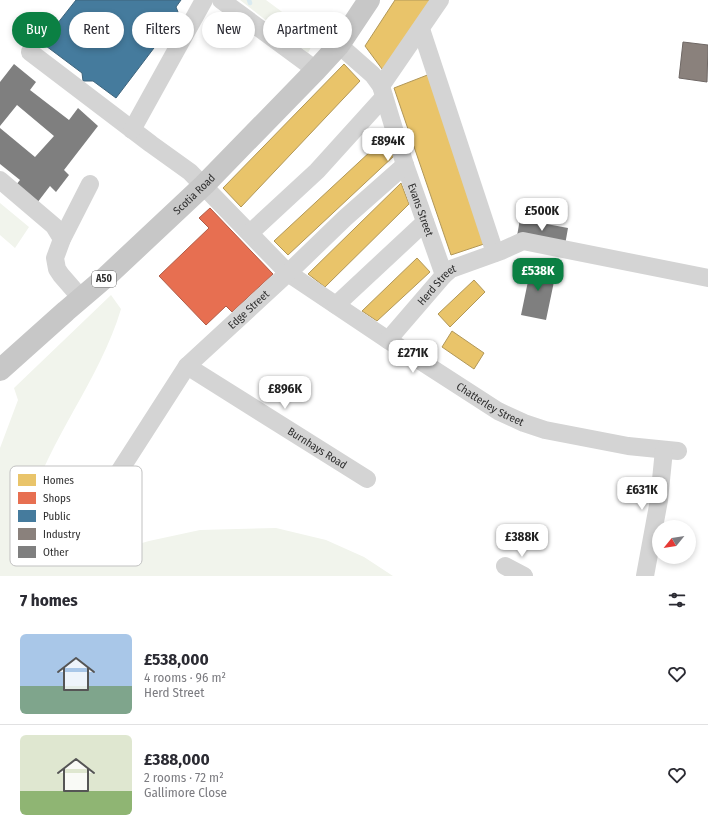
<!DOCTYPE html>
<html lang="en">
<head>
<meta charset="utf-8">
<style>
  :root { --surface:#fff; --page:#f7f7f7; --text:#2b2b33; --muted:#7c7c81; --line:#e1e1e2; --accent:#0b8043 }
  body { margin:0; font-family:"Fira Sans Condensed",sans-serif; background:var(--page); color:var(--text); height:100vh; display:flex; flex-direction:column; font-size:15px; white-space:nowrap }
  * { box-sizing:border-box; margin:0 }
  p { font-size:13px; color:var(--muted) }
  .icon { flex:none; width:22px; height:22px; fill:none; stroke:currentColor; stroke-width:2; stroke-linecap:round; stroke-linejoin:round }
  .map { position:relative; height:576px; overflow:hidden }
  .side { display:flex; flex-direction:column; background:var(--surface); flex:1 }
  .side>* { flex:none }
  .hud { position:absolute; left:12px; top:12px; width:400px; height:36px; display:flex; gap:8px }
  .needle { width:26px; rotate:240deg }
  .tools { position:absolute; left:652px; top:520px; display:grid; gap:8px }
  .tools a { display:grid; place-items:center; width:44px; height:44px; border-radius:50%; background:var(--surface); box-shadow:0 2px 6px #0003; font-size:20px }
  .price { position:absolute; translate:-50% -34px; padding:0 9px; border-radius:8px; background:#fff; color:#222; font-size:13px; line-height:26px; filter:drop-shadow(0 1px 2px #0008) }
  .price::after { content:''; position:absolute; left:50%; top:24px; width:12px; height:9px; margin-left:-6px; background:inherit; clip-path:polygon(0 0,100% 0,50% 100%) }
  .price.selected { background:var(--accent); color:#fff }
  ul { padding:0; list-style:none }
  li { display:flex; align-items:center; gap:12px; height:100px; padding:0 20px }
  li+li { border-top:1px solid var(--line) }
  li span { display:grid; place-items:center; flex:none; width:112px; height:80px; border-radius:6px; color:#555 }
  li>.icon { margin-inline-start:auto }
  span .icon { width:48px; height:48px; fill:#fffc; stroke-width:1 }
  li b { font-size:17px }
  h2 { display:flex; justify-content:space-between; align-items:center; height:48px; padding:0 20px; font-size:17px }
  .tag { padding:0 14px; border-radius:18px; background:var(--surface); box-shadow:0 2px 6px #0003; font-size:14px; line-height:36px }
  .tag.selected { background:var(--accent); color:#fff }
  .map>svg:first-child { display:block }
</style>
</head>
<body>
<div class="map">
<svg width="708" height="576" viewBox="0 0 708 576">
  <rect width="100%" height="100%" fill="#fff"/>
  <path fill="#f1f4ec" d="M 240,0 L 266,0 L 316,37 L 308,53 Z
    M 0,203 L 29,227 L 15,248 L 0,235 Z
    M 111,295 L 121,309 C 98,386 40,449 23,529 L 74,565 L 89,558 L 149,541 L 200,530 L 276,528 L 326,540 L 364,557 L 393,576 L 0,576 L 0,448 L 18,400 L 14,388 Z"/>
  <path fill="#e9c46a" stroke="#b19758" d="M 395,0 L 435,0 L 385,73 L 365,46 Z
    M 344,64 L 360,81 L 241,207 L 223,188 Z
    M 430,74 L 487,243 L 451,255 L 394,88 Z
    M 386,137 L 395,155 L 288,255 L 274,241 Z
    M 401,183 L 409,204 L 325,287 L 308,274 Z
    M 417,258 L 430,272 L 377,321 L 362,311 Z
    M 474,280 L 485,292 L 450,327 L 438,314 Z
    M 452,331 L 484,353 L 474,369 L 442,347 Z"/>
  <path fill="#e76f51" stroke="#b05c47" d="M 210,208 L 273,274 L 232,312 L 226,306 L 206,325 L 159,276 L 209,228 L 199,218 Z"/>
  <path fill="#457b9d" stroke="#3e647c" d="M 76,0 L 181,0 L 176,7 L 178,12 L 175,19 L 169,23 L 161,23 L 150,38 L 157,44 L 116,98 L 93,81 L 83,81 L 82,73 L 42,43 Z"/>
  <path fill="#8a817c" stroke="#6f6865" d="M 683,42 L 708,45 L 707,82 L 679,78 Z"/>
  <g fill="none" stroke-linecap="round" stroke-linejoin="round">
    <path stroke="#daeaf0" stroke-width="4.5" d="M 249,0 L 250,3"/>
  </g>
  <path fill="#7f7f7f" d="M 14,64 L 36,82 L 30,90 L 69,120 L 78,108 L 98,126 L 64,170 L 69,175 L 56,192 L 50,186 L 37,203 L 16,185 L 20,180 L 0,164 L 0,128 L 35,157 L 54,136 L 17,105 L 0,126 L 0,82 Z
    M 520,219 L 568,228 L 565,245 L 517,236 Z
    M 532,262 L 545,265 L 544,270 L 556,272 L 546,320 L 521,315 Z"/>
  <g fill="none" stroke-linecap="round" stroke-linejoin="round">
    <g stroke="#d4d4d4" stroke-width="18">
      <path d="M 221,0 L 316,70"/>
      <path d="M 421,29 L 495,253"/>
      <path id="s1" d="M 339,45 L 373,75 L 381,86 L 405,165 L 444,275"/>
      <path id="s2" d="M 30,52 L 151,144 L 190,172 L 288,273 L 388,340 L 498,411 L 524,423 L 545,430 L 628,446 L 678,451"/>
      <path d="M 381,86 L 440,0"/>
      <path d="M 132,130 L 204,0"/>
      <path d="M 0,180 L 54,226 L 62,239"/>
      <path d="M 250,233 L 317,171 L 384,97"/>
      <path d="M 81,298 L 61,275 L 57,269 L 55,258 L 62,239 L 90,184"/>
      <path d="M 336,305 L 425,222"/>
      <path id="s3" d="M 388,340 L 444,275 L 451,269 L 501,251 L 523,241 L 708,278"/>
      <path id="s4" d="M 187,366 L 367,479"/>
      <path id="s5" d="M 117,475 L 187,366 L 288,273 L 345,218 L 405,165"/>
      <path d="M 505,566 L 524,576"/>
      <path d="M 645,576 L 659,500 L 664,450"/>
    </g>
    <path stroke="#c7c7c7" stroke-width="22" id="s6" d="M 0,370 L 66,311 L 107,276 L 204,185 L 316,70 L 339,45 L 369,0"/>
  </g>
  <g text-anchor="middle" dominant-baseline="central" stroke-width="4" stroke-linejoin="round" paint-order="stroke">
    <rect fill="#fff" stroke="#6d6d6d" stroke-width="1" x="92" y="271" width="24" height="16" rx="3"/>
    <g font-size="10" font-weight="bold" fill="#2f2f2f">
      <text x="104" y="279">A50</text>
    </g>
    <g font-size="11" fill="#2f2f2f" stroke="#fff">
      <text stroke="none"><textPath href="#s6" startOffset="262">Scotia Road</textPath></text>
      <text stroke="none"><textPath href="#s1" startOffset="189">Evans Street</textPath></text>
      <text stroke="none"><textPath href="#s3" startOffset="74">Herd Street</textPath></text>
      <text stroke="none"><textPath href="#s5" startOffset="213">Edge Street</textPath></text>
      <text stroke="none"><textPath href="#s2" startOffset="582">Chatterley Street</textPath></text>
      <text stroke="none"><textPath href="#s4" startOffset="154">Burnhays Road</textPath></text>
    </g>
  </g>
  <rect x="10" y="466" width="132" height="100" rx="6" fill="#fff" stroke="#c1c1c1" stroke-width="1"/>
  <rect x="18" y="474" width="18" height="12" fill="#e9c46a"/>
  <rect x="18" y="492" width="18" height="12" fill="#e76f51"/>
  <rect x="18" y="510" width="18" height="12" fill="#457b9d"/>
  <rect x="18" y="528" width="18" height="12" fill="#8a817c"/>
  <rect x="18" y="546" width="18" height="12" fill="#7f7f7f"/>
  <g font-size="11" fill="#2f2f2f">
    <text x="43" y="484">Homes</text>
    <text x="43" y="502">Shops</text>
    <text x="43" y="520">Public</text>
    <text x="43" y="538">Industry</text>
    <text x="43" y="556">Other</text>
  </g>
</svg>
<div class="tools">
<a><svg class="needle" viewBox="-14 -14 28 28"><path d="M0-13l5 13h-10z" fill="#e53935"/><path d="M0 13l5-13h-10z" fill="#7c7c81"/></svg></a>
</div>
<b class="price" style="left:388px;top:162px">£894K</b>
<b class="price" style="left:542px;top:232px">£500K</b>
<b class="price selected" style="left:538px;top:292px">£538K</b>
<b class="price" style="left:413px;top:374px">£271K</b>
<b class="price" style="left:285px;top:410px">£896K</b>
<b class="price" style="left:642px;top:511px">£631K</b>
<b class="price" style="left:522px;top:558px">£388K</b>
<div class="hud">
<a class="tag selected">Buy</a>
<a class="tag">Rent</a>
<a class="tag">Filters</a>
<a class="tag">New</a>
<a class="tag">Apartment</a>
</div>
</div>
<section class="side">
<h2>7 homes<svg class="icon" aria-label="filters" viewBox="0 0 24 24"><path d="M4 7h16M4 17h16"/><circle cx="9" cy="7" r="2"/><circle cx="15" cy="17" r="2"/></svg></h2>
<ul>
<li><span style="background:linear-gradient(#a9c7e8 65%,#7fa58c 0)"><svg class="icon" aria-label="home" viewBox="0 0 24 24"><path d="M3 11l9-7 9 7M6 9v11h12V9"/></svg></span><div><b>£538,000</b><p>4 rooms · 96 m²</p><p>Herd Street</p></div><svg class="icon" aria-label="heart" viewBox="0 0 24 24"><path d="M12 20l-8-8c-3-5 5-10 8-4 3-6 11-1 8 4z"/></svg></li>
<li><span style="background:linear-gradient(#dfe7d0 70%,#8fb573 0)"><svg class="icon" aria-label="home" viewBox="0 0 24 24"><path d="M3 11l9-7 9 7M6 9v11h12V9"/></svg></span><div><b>£388,000</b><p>2 rooms · 72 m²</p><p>Gallimore Close</p></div><svg class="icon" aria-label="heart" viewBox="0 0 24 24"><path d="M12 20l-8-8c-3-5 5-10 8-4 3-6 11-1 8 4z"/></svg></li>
</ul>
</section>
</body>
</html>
